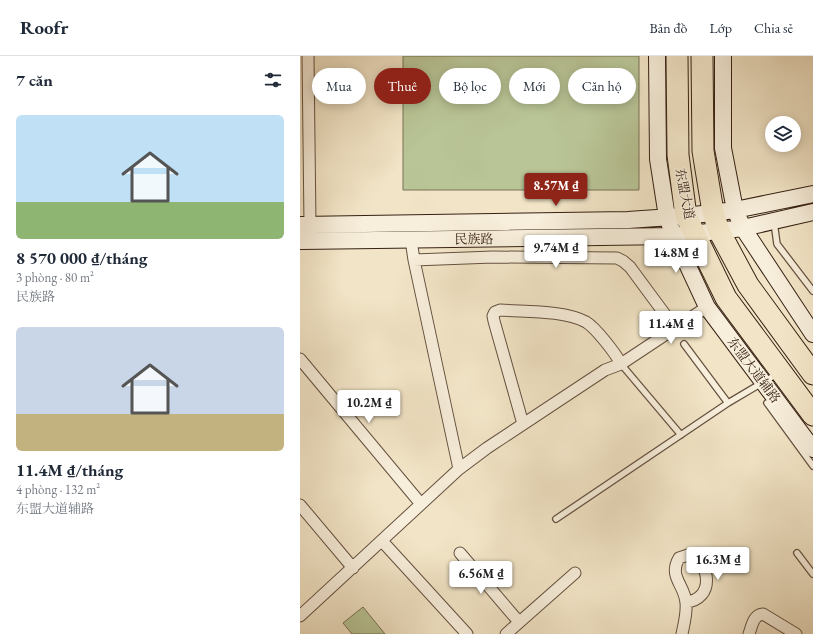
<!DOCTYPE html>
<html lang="vi">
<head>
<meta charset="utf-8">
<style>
  :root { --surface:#fff; --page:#f6f6f7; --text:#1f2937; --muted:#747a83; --line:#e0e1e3; --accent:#8f2418 }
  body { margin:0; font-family:"EB Garamond","Noto Serif SC",serif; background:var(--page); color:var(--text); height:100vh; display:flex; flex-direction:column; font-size:15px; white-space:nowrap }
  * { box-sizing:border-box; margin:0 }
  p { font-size:13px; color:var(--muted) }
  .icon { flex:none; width:22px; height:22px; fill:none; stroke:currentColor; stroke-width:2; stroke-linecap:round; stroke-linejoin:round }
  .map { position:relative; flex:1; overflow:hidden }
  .drawer { display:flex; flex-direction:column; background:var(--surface); width:300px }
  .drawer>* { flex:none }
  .guide { position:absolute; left:12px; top:12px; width:380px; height:36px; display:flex; gap:8px }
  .buttons { position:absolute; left:465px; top:60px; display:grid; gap:8px }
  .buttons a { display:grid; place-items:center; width:36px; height:36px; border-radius:50%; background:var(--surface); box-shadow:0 2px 10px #0003; font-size:20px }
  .price { position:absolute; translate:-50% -34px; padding:0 9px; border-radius:4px; background:#fff; color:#222; font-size:13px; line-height:26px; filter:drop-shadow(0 1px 2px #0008) }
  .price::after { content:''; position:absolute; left:50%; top:24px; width:12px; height:9px; margin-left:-6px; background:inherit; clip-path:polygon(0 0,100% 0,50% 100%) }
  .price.selected { background:var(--accent); color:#fff }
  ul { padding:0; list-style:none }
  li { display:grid; align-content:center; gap:8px; height:212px; padding:0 16px }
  li span { display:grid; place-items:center; height:124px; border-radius:6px; color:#555 }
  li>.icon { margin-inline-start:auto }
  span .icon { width:72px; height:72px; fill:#fffc; stroke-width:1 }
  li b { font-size:17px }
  h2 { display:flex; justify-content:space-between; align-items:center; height:48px; padding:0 16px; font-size:17px }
  .pill { padding:0 14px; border-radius:18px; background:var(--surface); box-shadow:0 2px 10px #0003; font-size:14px; line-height:36px }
  .pill.selected { background:var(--accent); color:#fff }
  header { display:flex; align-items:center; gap:24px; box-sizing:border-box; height:56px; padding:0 20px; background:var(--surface); border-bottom:1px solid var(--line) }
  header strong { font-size:19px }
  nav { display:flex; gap:22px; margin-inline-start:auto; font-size:14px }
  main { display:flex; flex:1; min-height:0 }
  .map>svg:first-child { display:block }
</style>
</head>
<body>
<header>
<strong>Roofr</strong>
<nav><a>Bản đồ</a><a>Lớp</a><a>Chia sẻ</a></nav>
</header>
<main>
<section class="drawer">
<h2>7 căn<svg class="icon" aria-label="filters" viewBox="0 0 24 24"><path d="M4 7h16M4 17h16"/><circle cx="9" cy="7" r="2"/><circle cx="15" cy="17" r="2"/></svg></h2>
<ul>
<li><span style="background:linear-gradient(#bfe0f5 70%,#8fb573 0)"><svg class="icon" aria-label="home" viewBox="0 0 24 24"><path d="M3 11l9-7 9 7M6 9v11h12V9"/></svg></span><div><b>8 570 000 ₫/tháng</b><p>3 phòng · 80 m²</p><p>民族路</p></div></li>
<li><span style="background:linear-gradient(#c9d6e8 70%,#c2b280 0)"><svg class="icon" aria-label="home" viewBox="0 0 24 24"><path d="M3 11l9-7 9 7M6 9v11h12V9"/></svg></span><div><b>11.4M ₫/tháng</b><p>4 phòng · 132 m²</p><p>东盟大道辅路</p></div></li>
</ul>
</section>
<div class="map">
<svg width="513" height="578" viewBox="0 0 513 578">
  <rect width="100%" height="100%" fill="#f2e5c7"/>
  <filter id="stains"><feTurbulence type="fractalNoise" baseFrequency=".005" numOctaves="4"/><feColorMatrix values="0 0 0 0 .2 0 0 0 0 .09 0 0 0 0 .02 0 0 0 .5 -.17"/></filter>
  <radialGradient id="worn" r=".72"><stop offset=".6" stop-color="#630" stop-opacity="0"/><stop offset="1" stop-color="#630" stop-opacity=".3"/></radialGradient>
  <path fill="#b9c597" stroke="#787255" d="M 103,0 L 339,0 L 339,134 L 103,134 Z
    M 63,551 L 85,578 L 52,578 L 43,567 Z"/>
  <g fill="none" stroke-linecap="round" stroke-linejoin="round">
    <g stroke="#655140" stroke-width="8">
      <path id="lane" d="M 474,166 L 477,188 L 513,235
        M 384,288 L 428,347
        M 321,308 L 381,379
        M 467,347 L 513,410
        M 256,463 L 428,347 L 477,318
        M 497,497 L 513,518"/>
    </g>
    <g stroke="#655140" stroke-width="13">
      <path id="street" d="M 8,0 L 10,169
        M 114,204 L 193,201 L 317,202 L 323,205 L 330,211 L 375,272
        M 0,303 L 121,448
        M 321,308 L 407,251
        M 159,413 L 187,392 L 305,314 L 321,308 C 316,298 296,272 286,266 C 264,254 224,256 200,254 L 195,256 L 193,260 L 194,265 L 223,368
        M 0,449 L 53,512
        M 82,485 L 167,578
        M 160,497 L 219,566
        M 0,560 L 159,413 L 114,204 L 111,184
        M 206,578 L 275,517
        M 382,578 C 384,568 387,557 386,547 C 385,529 368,521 379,502 L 388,499 C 412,506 414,544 386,546
        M 449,578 C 452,570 453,559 463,558 L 496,578"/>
    </g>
    <g stroke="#362013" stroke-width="18">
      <path id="secondary" d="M 357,0 L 358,103 L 367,161 L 374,180 L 407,251 L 513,393
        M 423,0 L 423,92 L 435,154 L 443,172 L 513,278
        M 0,169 L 328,164 L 386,160 L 435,154 L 513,138
        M 0,185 L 374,180 L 443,172 L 513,156"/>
    </g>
    <g stroke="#362013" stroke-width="23">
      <path id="highway" d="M 377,0 L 378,99 L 386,160 L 426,242 L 513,359
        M 402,0 L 403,95 L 413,156 L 419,175 L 448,229 L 513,318"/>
    </g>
    <use href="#lane" stroke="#f7eedb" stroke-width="5.5"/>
    <use href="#street" stroke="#f7eedb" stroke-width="11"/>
    <use href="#secondary" stroke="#f7eedb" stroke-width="16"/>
    <use href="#highway" stroke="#f2e5c7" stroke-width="21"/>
  </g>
  <g text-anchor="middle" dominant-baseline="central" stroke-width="3" stroke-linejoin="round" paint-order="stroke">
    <g font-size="13" fill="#362013" stroke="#f7eedb">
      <text transform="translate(385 138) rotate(79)">东盟大道</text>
      <text transform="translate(174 183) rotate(-1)">民族路</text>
      <text transform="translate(454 314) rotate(53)">东盟大道辅路</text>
    </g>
  </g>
  <rect width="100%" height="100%" filter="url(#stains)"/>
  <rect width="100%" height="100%" fill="url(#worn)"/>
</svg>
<div class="buttons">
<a><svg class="icon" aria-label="layers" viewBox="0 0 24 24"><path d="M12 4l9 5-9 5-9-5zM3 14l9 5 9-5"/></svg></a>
</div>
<b class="price selected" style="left:256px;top:151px">8.57M ₫</b>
<b class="price" style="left:256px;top:213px">9.74M ₫</b>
<b class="price" style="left:376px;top:218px">14.8M ₫</b>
<b class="price" style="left:371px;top:289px">11.4M ₫</b>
<b class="price" style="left:69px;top:368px">10.2M ₫</b>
<b class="price" style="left:418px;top:525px">16.3M ₫</b>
<b class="price" style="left:181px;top:539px">6.56M ₫</b>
<div class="guide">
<a class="pill">Mua</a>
<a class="pill selected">Thuê</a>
<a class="pill">Bộ lọc</a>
<a class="pill">Mới</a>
<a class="pill">Căn hộ</a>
</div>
</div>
</main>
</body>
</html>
